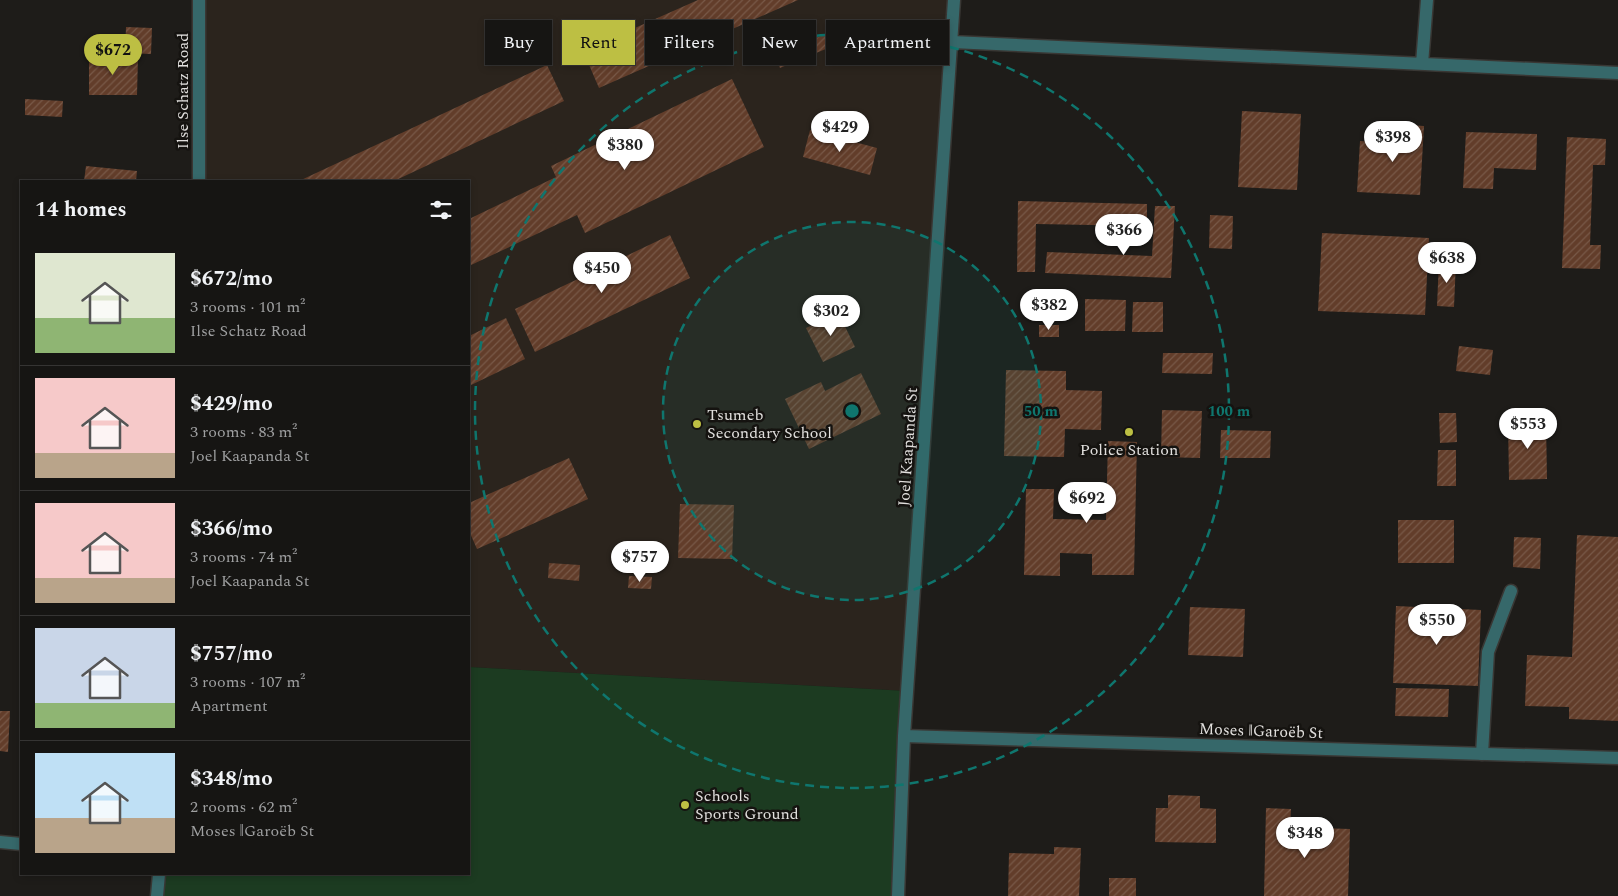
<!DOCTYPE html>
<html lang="en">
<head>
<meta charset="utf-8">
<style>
  :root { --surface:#161513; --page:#1f1e1c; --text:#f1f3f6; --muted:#9e9fa0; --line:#353433; --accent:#bdbf43 }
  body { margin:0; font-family:Spectral,serif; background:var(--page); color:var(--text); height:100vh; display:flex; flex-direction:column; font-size:19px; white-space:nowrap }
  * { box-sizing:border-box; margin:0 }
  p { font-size:16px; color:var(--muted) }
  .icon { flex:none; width:28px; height:28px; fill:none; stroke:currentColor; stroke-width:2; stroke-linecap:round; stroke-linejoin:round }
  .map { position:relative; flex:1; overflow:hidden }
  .details { position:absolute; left:20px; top:180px; width:450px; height:695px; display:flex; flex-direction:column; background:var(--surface); border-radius:0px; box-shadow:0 2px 8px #0003,0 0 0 1px var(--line) }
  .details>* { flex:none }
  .guide { position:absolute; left:485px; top:20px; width:475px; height:45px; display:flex; gap:10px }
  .price { position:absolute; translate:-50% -42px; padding:0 11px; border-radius:18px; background:#fff; color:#222; font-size:16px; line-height:32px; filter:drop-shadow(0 1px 2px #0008) }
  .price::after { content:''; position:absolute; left:50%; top:30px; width:15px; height:11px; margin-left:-8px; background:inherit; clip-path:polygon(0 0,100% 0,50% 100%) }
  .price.current { background:var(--accent); color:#111 }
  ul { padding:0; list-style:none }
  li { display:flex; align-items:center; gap:15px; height:125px; padding:0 15px }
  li+li { border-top:1px solid var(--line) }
  li span { display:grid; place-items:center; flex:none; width:140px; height:100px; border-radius:0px; color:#555 }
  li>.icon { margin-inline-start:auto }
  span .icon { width:60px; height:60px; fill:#fffc; stroke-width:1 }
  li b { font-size:21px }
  h2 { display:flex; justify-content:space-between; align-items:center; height:60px; padding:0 15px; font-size:21px }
  .tag { padding:0 18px; border-radius:0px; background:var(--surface); box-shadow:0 2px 8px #0003,0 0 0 1px var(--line); font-size:18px; line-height:45px }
  .tag.current { background:var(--accent); color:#111 }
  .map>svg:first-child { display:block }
</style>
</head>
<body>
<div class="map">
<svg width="1618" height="896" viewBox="0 0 1618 896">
  <defs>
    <pattern id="building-hatch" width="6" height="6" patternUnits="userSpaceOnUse" patternTransform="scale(1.25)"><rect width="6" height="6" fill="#623d2a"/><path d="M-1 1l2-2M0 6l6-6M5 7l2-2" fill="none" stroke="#785948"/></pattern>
  </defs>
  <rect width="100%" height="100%" fill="#1e1c19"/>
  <path fill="#2b241d" d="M 199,0 L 954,0 L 907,691 L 469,667 L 469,181 L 199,181 Z"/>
  <path fill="#1c3b21" d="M 469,667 L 907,691 L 898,896 L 158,896 L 159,874 L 469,874 Z"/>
  <path fill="url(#building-hatch)" d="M 698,0 L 798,0 L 599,88 L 583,51 Z
    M 852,23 L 857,36 L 780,68 L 775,55 Z
    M 126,27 L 152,28 L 151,54 L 125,53 Z
    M 89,58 L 138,58 L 137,95 L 89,95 Z
    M 547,65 L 564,101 L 394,181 L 299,181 Z
    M 732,79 L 764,147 L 585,233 L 577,215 L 469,266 L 469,219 L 556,177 L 551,166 Z
    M 25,99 L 63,101 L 62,117 L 25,115 Z
    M 1242,111 L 1301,114 L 1297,190 L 1238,187 Z
    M 1393,124 L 1424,126 L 1420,195 L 1357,192 L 1360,141 L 1392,143 Z
    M 810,130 L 877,148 L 870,175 L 803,157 Z
    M 1466,132 L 1537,134 L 1536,170 L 1494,168 L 1493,189 L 1463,188 Z
    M 1567,137 L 1606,139 L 1605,165 L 1593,165 L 1590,245 L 1601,245 L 1600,269 L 1562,268 Z
    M 86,166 L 137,171 L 136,181 L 84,181 Z
    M 1018,201 L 1147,204 L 1147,226 L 1036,224 L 1035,272 L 1017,272 Z
    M 1155,206 L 1175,206 L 1171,278 L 1045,273 L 1047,252 L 1152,256 Z
    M 1210,215 L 1233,216 L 1232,249 L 1209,248 Z
    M 1322,233 L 1429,238 L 1425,315 L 1318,311 Z
    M 670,235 L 690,278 L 535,352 L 515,309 Z
    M 1439,261 L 1456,261 L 1454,307 L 1437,306 Z
    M 1085,299 L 1126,300 L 1125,331 L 1085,331 Z
    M 1133,302 L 1163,302 L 1163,332 L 1132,332 Z
    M 838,312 L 855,347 L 823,362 L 806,328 Z
    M 506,318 L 525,359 L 469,386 L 469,336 Z
    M 1039,325 L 1059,325 L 1059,337 L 1039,337 Z
    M 1459,346 L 1493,350 L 1490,375 L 1456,371 Z
    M 1163,353 L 1213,353 L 1212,374 L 1162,373 Z
    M 1006,370 L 1066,371 L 1066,390 L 1102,391 L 1101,430 L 1065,429 L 1064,457 L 1004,456 Z
    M 861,373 L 881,414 L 809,449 L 785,399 L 821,382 L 825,391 Z
    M 1162,410 L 1202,411 L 1200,458 L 1161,457 Z
    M 1439,413 L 1456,413 L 1457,442 L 1440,443 Z
    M 1546,421 L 1547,479 L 1509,480 L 1508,422 Z
    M 1221,430 L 1271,431 L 1270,458 L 1220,458 Z
    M 1108,441 L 1137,442 L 1134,575 L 1092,575 L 1092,554 L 1060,553 L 1060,576 L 1024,575 L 1026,489 L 1054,489 L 1053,519 L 1106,520 Z
    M 1438,450 L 1456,450 L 1456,486 L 1437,486 Z
    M 569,458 L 588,499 L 477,549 L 469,531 L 469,503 Z
    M 680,504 L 734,505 L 732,559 L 678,558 Z
    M 1398,520 L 1454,520 L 1454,563 L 1398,563 Z
    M 1577,535 L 1618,537 L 1618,721 L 1569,719 L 1569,707 L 1525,706 L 1527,655 L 1572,657 Z
    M 1514,537 L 1541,538 L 1540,569 L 1513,567 Z
    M 549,563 L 580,565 L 579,581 L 548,578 Z
    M 629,576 L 652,577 L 651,589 L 628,588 Z
    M 1396,606 L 1481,610 L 1478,686 L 1393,683 Z
    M 1190,607 L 1245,609 L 1243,657 L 1188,655 Z
    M 1396,688 L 1449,689 L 1448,717 L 1395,716 Z
    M 0,711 L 10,711 L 8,752 L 0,751 Z
    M 1168,795 L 1200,796 L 1200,808 L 1216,809 L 1216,843 L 1155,842 L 1156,808 L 1168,808 Z
    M 1266,808 L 1291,809 L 1290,827 L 1350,829 L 1348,896 L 1264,896 Z
    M 1054,847 L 1081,848 L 1079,896 L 1008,896 L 1009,853 L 1054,854 Z
    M 1109,878 L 1136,878 L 1136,896 L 1109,896 Z"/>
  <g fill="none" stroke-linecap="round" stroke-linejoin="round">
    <g stroke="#393734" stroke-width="15">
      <path id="service" d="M 1482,754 L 1488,652 L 1511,591"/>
    </g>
    <g stroke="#393734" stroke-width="15">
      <path id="minor" d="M 952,42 L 1618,73
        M 1422,64 L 1427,0
        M 199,181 L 199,0
        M 904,736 L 1618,758
        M 0,842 L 21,844
        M 157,896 L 159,874
        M 898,896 L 904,736 L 954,0"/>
    </g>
    <use href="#service" stroke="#36686a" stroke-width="12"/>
    <use href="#minor" stroke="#36686a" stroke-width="12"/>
  </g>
  <circle cx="852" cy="411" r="189" fill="#0f766e" fill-opacity=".12"/>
  <g fill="none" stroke="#0f766e" stroke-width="2.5" stroke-dasharray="9 6">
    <circle cx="852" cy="411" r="189"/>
    <circle cx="852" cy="411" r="377"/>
  </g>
  <g fill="#bdbf43" stroke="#151310" stroke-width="2">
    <circle cx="697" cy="424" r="5"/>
    <circle cx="1129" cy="432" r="5"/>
    <circle cx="685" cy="805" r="5"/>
  </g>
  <g text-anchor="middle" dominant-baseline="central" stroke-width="5" stroke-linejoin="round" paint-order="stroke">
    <g font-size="16" fill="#e1dfdd" stroke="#151310">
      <text transform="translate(183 91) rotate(-90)">Ilse Schatz Road</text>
      <text transform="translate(908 447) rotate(-86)">Joel Kaapanda St</text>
      <text transform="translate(1261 731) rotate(2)">Moses ǁGaroëb St</text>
    </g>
    <g font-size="16" fill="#e1dfdd" stroke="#151310" text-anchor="start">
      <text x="707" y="415">Tsumeb<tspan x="707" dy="18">Secondary School</tspan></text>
      <text x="1129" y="450" text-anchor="middle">Police Station</text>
      <text x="695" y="796">Schools<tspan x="695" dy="18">Sports Ground</tspan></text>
    </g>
  </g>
  <circle cx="852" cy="411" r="8" fill="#0f766e" stroke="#151310" stroke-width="2.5"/>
  <g font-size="15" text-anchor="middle" font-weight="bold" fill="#0f766e" stroke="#151310" stroke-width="5" stroke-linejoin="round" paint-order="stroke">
    <text x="1041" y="416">50 m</text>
    <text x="1229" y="416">100 m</text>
  </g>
</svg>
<b class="price current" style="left:113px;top:76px">$672</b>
<b class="price" style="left:840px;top:153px">$429</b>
<b class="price" style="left:1393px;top:163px">$398</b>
<b class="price" style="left:625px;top:171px">$380</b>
<b class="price" style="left:1124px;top:256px">$366</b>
<b class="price" style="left:1447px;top:284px">$638</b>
<b class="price" style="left:602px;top:294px">$450</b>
<b class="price" style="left:1049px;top:331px">$382</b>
<b class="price" style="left:831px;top:337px">$302</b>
<b class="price" style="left:1528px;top:450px">$553</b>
<b class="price" style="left:1087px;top:524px">$692</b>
<b class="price" style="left:640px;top:583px">$757</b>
<b class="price" style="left:1437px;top:646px">$550</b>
<b class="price" style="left:1305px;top:859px">$348</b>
<div class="guide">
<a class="tag">Buy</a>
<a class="tag current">Rent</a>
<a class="tag">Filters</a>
<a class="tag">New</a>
<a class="tag">Apartment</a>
</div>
<section class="details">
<h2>14 homes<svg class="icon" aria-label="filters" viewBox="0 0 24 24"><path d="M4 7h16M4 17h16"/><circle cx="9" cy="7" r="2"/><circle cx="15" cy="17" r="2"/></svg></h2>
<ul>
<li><span style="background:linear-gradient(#dfe7d0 65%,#8fb573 0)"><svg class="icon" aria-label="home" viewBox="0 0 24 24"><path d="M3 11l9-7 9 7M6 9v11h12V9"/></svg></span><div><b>$672/mo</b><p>3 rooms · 101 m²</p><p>Ilse Schatz Road</p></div></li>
<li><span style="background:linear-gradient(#f6c9c9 75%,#b9a48a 0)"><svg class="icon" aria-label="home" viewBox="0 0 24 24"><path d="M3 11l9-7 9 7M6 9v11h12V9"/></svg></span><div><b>$429/mo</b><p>3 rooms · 83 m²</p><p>Joel Kaapanda St</p></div></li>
<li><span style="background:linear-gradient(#f6c9c9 75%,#b9a48a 0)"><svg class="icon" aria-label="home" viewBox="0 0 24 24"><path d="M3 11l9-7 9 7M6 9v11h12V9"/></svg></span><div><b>$366/mo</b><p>3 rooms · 74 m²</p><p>Joel Kaapanda St</p></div></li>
<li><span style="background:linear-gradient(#c9d6e8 75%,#8fb573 0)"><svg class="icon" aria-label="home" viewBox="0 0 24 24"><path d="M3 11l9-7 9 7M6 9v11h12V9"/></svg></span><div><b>$757/mo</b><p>3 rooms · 107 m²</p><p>Apartment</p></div></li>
<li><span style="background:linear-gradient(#bfe0f5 65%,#b9a48a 0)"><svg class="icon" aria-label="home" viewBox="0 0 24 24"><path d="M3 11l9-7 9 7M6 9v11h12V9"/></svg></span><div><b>$348/mo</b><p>2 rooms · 62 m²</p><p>Moses ǁGaroëb St</p></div></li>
</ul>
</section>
</div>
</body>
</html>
